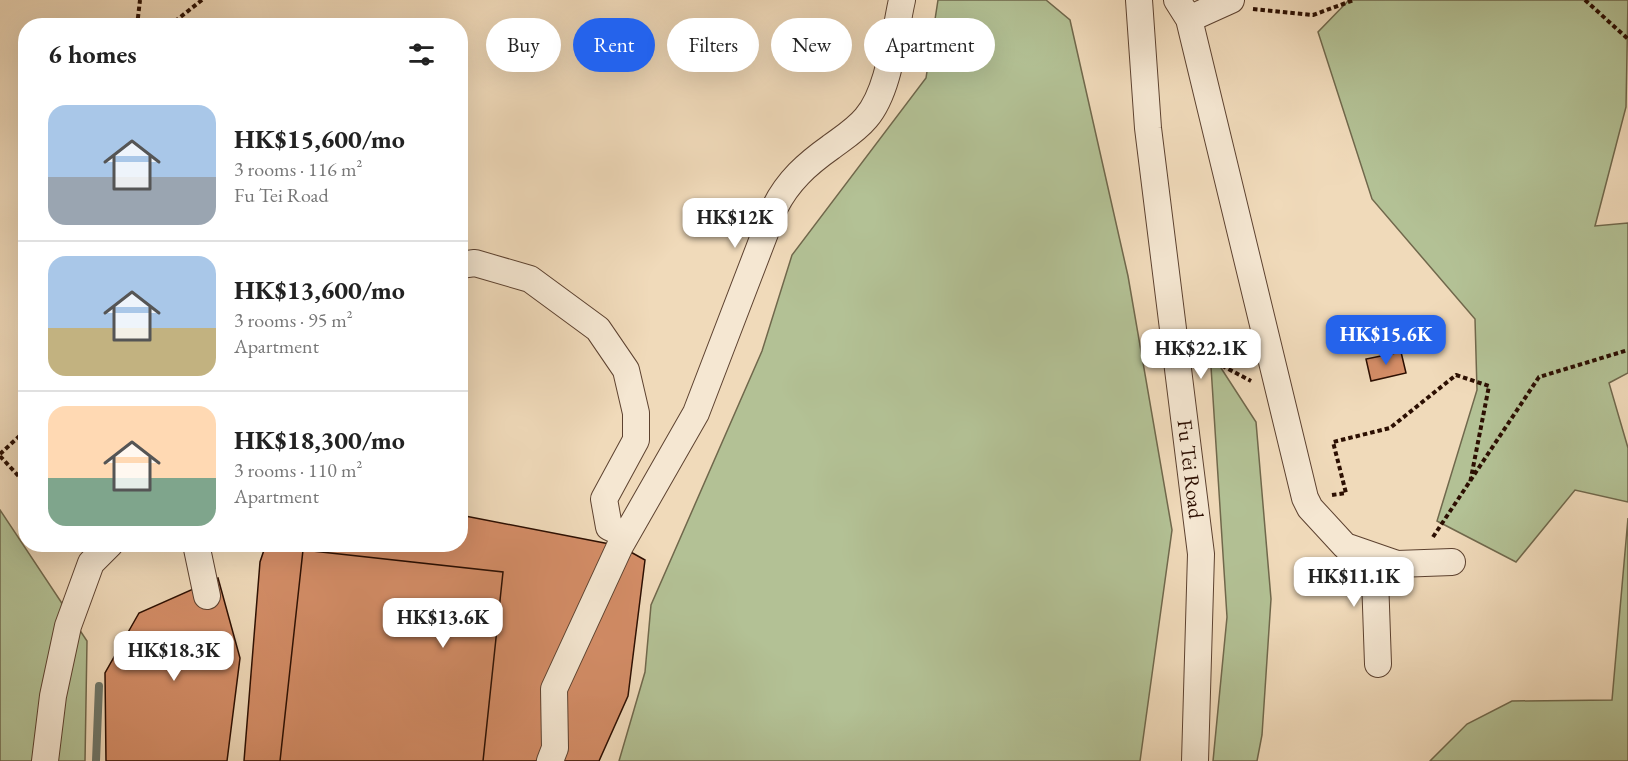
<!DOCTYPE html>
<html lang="en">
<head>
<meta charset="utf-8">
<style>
  :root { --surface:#fff; --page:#f2f2f2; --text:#222; --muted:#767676; --line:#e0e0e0; --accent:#2563eb }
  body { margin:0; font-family:"EB Garamond",serif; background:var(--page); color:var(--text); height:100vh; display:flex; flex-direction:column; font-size:22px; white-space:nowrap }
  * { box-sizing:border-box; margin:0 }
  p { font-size:20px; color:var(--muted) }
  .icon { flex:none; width:33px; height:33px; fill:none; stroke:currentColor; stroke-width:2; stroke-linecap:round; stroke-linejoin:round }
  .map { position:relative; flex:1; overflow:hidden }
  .drawer { position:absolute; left:18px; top:18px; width:450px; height:534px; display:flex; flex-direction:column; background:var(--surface); border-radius:24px; box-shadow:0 6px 24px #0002 }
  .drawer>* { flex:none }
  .guide { position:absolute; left:486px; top:18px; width:570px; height:54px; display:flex; gap:12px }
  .price { position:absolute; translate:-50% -51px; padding:0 14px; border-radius:12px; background:#fff; color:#222; font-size:20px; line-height:39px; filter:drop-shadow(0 2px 3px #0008) }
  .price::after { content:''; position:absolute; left:50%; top:36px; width:18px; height:14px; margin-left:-9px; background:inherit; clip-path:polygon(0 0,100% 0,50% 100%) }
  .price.active { background:var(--accent); color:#fff }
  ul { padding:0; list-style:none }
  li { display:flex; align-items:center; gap:18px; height:150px; padding:0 30px }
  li+li { border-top:2px solid var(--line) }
  li span { display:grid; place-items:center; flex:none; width:168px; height:120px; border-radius:18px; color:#555 }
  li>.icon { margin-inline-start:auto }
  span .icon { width:72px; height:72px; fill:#fffc; stroke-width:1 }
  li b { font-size:26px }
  h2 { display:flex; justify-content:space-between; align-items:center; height:72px; padding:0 30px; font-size:26px }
  .chip { padding:0 21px; border-radius:27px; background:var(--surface); box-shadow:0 6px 24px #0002; font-size:21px; line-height:54px }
  .chip.active { background:var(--accent); color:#fff }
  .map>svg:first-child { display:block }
</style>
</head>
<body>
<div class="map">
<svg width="1628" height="761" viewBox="0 0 1628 761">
  <rect width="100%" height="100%" fill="#f0daba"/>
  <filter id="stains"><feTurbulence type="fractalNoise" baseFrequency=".00333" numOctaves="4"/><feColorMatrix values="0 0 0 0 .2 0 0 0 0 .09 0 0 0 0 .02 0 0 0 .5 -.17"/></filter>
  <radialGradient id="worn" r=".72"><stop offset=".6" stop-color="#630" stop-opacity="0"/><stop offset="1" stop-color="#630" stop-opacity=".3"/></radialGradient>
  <path fill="#b3c195" stroke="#70684c" stroke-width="1.5" d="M 938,0 L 1046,0 L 1070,20 L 1128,276 L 1172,530 L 1140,761 L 619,761 L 645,672 L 651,605 L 762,351 L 792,255 L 926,78 Z
    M 1349,0 L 1628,0 L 1626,107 L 1595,226 L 1628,223 L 1628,373 L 1609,383 L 1628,448 L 1628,502 L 1575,490 L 1516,562 L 1437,521 L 1477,390 L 1475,319 L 1372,199 L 1318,32 Z
    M 1210,351 L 1256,422 L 1271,599 L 1262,735 L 1257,761 L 1213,761 L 1227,617 Z
    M 0,510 L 87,641 L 85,761 L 0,761 Z
    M 1628,518 L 1628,761 L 1430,761 L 1467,724 L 1512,701 L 1612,700 Z"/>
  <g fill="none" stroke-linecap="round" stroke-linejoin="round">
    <path stroke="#6e7669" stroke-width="8" d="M 96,761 L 99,686"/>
  </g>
  <path fill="#d48d67" stroke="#2c0f02" stroke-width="1.5" d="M 1401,352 L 1406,373 L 1371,381 L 1366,359 Z
    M 460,515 L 620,546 L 645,560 L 628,696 L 599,761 L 244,761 L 260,562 L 266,544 L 460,544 Z
    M 303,550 L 503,572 L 483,761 L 280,761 Z
    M 218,578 L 240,658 L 227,761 L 106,761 L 105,673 L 139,613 Z"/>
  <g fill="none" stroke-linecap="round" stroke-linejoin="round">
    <g stroke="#5d4230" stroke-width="28">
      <path id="minor" d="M 1139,0 L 1148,128 L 1201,554 L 1195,761
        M 1177,0 L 1189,19 L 1305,498 L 1310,508 L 1345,546 L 1397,564 L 1452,562
        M 1189,19 L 1231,0
        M 460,265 L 475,263 L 530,279 L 598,329 L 626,370 L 636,413 L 636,440 L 604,499 L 609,527 L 626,535
        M 196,544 L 207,596
        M 1347,548 L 1375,578 L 1378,664
        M 45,761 L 53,696 L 68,626 L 91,563 L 110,544
        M 550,761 L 555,748 L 554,689 L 620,546 L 696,413 L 775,207 C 788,181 807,164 831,147 C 843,138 856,130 866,118 C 890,90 894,35 902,0"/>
    </g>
    <path stroke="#2c0f02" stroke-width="4" stroke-dasharray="4.5 3" stroke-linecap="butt" d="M 1585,0 L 1628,39
      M 1253,9 L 1313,15 L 1354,0
      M 137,26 L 140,0
      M 169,26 L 202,0
      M 1202,355 L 1251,381
      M 0,454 L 26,430
      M 0,456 L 26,484
      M 1332,495 L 1346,493 L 1333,442 L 1390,428 L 1456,375 L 1489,386 L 1470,483
      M 1433,537 L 1539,377 L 1628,350"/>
    <use href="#minor" stroke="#f5e7d2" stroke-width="26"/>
  </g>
  <g text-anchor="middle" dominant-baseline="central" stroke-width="5" stroke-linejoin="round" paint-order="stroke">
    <g font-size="21" fill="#2c0f02" stroke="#f5e7d2">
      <text transform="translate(1191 469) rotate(83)">Fu Tei Road</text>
    </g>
  </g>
  <rect width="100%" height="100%" filter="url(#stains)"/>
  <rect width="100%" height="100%" fill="url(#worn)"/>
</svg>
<b class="price" style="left:735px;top:249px">HK$12K</b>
<b class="price active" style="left:1386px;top:366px">HK$15.6K</b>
<b class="price" style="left:1201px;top:380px">HK$22.1K</b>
<b class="price" style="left:1354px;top:608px">HK$11.1K</b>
<b class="price" style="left:443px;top:649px">HK$13.6K</b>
<b class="price" style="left:174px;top:682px">HK$18.3K</b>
<div class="guide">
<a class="chip">Buy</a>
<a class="chip active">Rent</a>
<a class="chip">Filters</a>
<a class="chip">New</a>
<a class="chip">Apartment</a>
</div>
<section class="drawer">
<h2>6 homes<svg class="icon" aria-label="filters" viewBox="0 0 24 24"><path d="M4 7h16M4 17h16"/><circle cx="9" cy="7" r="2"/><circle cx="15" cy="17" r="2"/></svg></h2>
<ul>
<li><span style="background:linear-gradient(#a9c7e8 60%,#9aa5b1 0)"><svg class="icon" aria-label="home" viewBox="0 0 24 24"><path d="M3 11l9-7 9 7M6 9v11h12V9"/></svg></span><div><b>HK$15,600/mo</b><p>3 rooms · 116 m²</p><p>Fu Tei Road</p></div></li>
<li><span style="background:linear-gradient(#a9c7e8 60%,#c2b280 0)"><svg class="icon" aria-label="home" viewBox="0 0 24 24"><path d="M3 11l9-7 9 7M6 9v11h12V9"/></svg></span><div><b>HK$13,600/mo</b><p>3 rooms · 95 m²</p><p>Apartment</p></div></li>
<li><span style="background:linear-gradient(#ffd9b3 60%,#7fa58c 0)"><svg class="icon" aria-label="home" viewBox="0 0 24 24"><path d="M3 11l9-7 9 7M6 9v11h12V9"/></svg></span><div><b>HK$18,300/mo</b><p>3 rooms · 110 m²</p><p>Apartment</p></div></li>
</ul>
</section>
</div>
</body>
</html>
